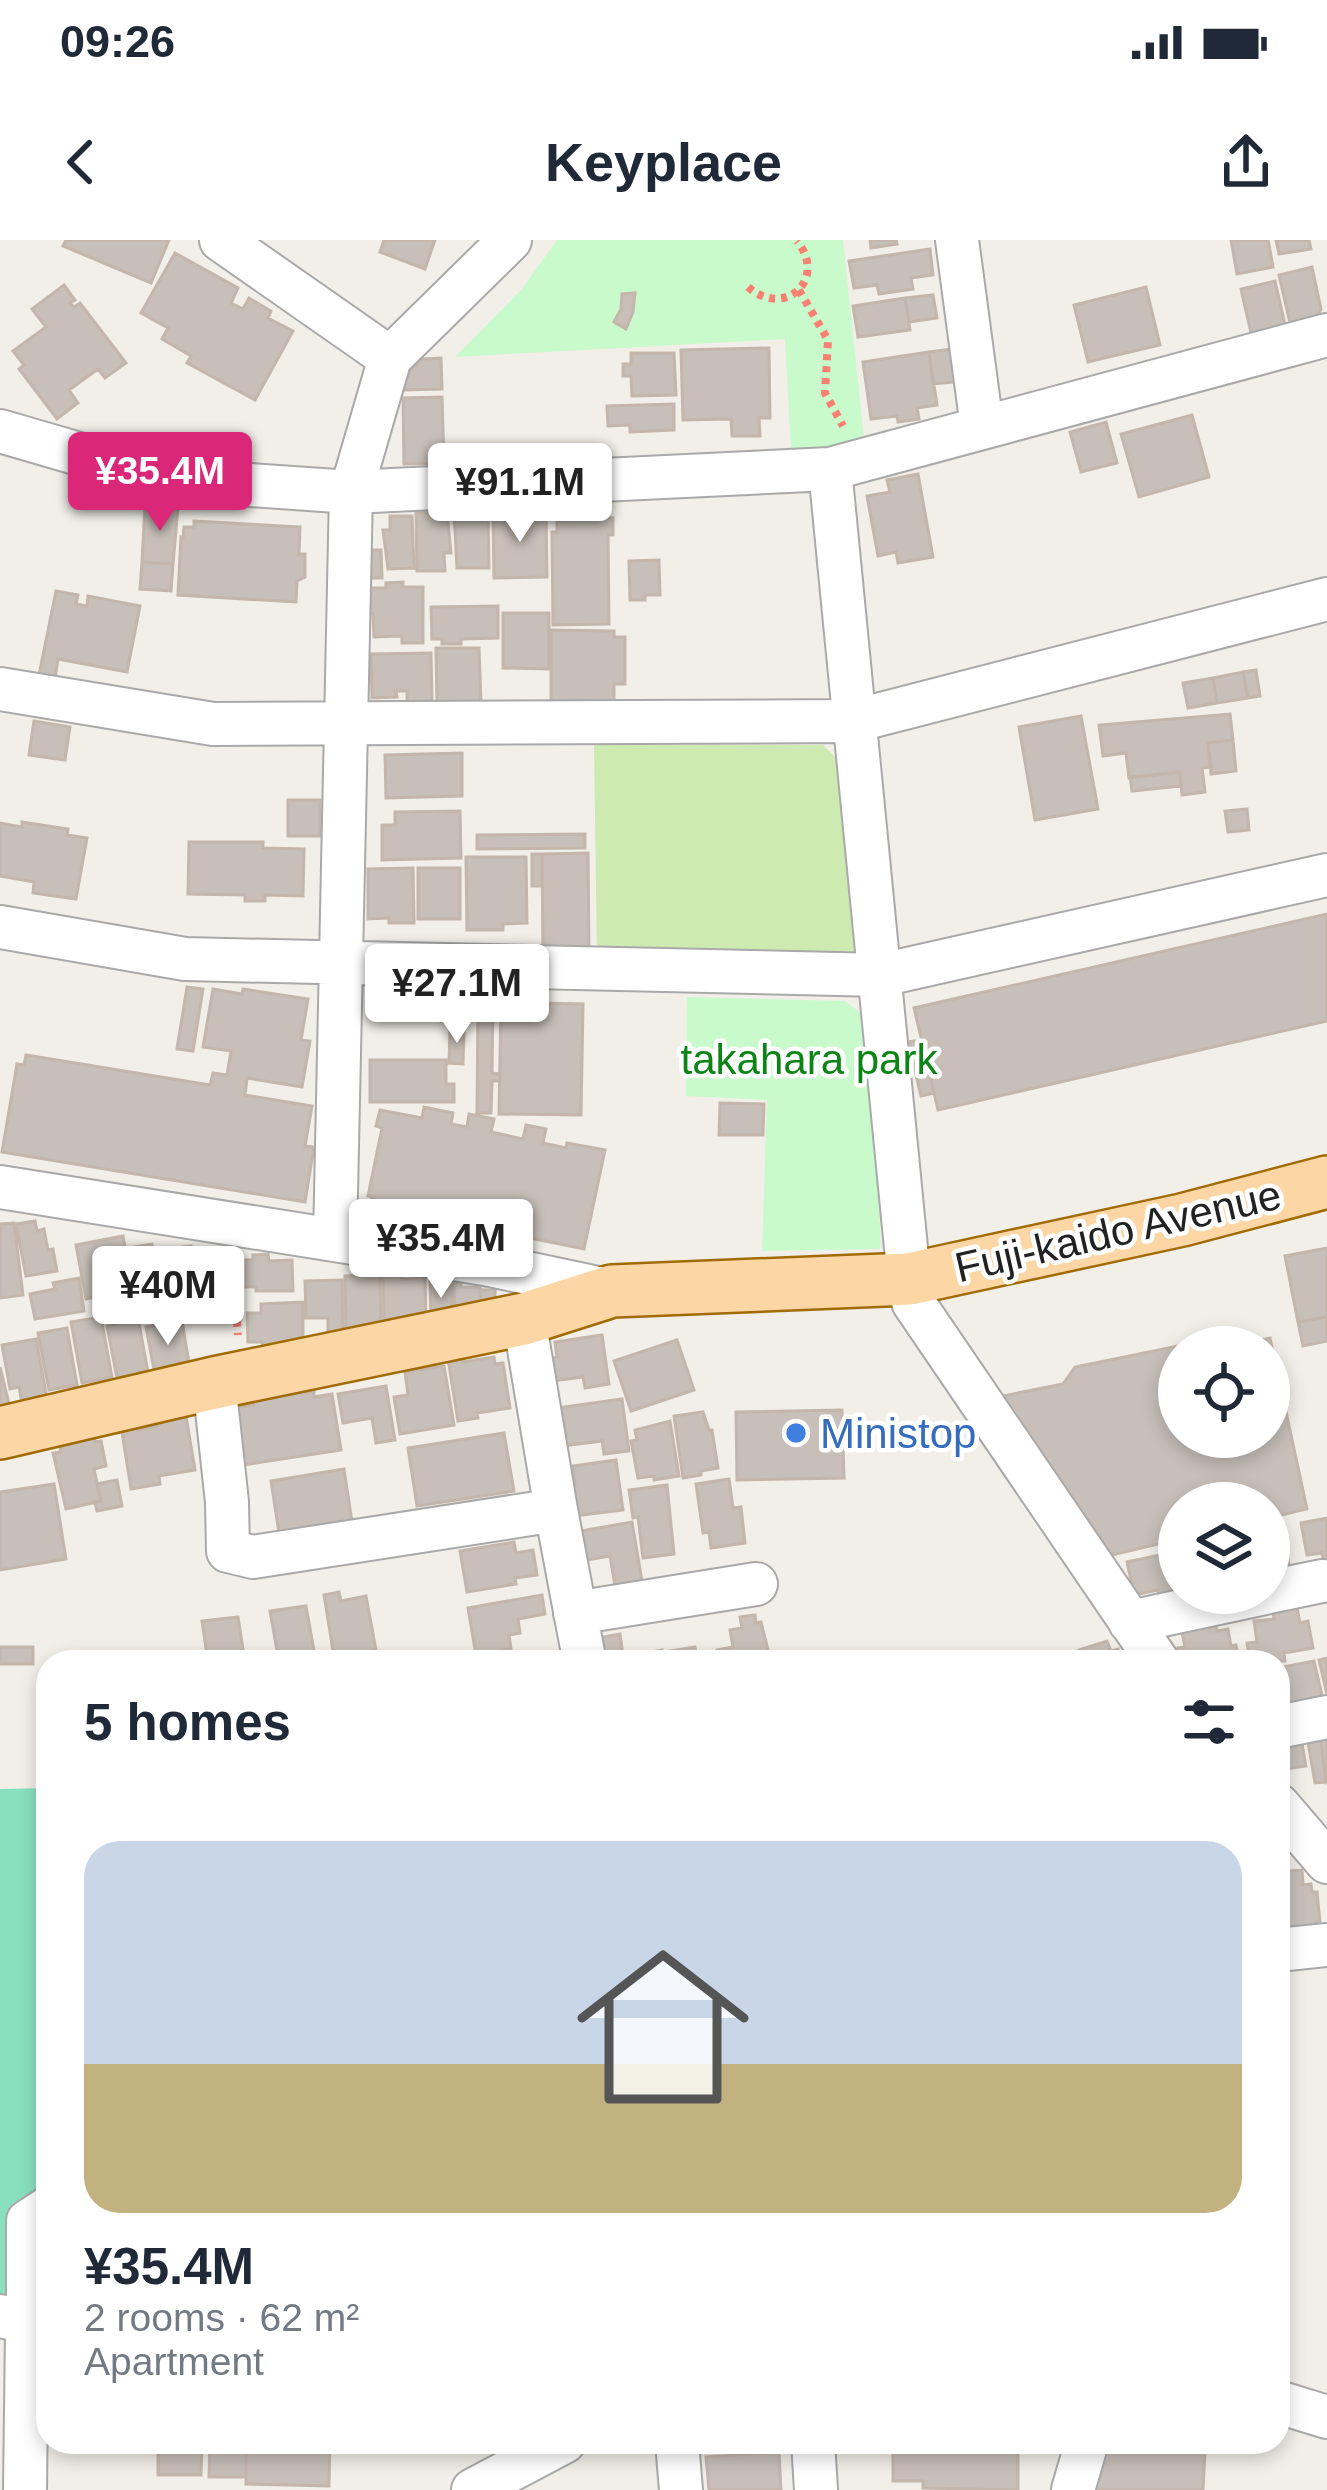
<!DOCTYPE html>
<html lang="en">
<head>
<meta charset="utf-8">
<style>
  :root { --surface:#fff; --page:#f6f6f7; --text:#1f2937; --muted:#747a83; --line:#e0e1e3; --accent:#db2777 }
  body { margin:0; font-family:Arial,sans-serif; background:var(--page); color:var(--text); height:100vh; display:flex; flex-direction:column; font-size:45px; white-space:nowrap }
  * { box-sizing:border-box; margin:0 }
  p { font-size:39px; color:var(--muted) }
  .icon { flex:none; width:66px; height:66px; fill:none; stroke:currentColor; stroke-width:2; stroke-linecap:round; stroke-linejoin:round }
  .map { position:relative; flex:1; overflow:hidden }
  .panel { position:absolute; left:36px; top:1410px; width:1254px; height:804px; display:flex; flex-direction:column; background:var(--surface); border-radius:36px; box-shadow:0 6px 18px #0003 }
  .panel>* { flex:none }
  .fabs { position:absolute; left:1158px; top:1086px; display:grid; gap:24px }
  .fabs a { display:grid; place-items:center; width:132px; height:132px; border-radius:50%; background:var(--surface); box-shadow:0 6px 18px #0003; font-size:60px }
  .price { position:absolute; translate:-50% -102px; padding:0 27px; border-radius:12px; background:#fff; color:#222; font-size:39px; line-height:78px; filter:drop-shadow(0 3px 6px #0008) }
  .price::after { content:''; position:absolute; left:50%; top:72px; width:36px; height:27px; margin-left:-18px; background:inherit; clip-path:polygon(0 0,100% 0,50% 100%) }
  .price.current { background:var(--accent); color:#fff }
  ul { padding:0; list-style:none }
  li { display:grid; align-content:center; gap:24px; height:636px; padding:0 48px }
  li+li { border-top:3px solid var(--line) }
  li span { display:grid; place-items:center; height:372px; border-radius:36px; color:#555 }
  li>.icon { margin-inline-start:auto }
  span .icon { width:216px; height:216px; fill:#fffc; stroke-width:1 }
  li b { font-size:51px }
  h2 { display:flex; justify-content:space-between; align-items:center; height:144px; padding:0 48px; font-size:51px }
  .status { display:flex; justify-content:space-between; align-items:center; height:84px; padding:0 60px; background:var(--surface); direction:ltr }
  .status svg { height:33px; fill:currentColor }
  header { display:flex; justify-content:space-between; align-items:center; height:156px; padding:0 48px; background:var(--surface); font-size:54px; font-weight:800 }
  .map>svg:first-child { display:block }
</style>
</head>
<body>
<div class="status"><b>09:26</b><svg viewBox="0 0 49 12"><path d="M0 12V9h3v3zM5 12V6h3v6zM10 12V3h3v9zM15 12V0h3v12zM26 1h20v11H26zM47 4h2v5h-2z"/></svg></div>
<header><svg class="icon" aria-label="back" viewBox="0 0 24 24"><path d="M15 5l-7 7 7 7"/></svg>Keyplace<svg class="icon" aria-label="share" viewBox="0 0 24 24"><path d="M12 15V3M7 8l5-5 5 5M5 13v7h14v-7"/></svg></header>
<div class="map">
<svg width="1327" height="2250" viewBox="0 0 1327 2250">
  <rect width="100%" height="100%" fill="#f2efe9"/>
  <path fill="#cdebb0" d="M 594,505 L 823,505 L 837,519 L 856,711 L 844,724 L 597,718 Z"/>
  <path fill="#c8facc" d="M 557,0 L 843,0 L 864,199 L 836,208 L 791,209 L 785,99 L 455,117 L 522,49 Z
    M 687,757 L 845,761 L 862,774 L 870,796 L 881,1005 L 879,1009 L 762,1011 L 767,860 L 686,856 Z"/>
  <path fill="#88e0be" d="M 48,1548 L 48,2015 L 43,2063 L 0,2061 L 0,1549 Z"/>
  <path fill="#c7bfb8" stroke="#c4b6ab" stroke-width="3" d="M 66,0 L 169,0 L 151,43 L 63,6 Z
    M 384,0 L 435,0 L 425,29 L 380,12 Z
    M 870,0 L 896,0 L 897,4 L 871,8 Z
    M 1231,0 L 1268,0 L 1273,27 L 1237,34 Z
    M 1276,0 L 1309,0 L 1311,9 L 1279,14 Z
    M 930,9 L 933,35 L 911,38 L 913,49 L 879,54 L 877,45 L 854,48 L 849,21 Z
    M 175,13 L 238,48 L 231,63 L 243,69 L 249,58 L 271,71 L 268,78 L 293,91 L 255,160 L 187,123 L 191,116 L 162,99 L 168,88 L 141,73 Z
    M 1312,27 L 1321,69 L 1316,78 L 1290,83 L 1279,35 Z
    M 1275,41 L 1285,85 L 1251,93 L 1241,49 Z
    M 64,45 L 75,60 L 70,63 L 74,67 L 80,63 L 126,123 L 105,138 L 98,129 L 69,150 L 78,163 L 57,179 L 19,129 L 24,125 L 13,111 L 46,87 L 32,69 Z
    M 1146,47 L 1160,105 L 1088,122 L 1074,65 Z
    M 635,53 L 633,72 L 626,89 L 614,82 L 621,69 L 622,54 Z
    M 933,55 L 937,78 L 909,82 L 905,58 Z
    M 905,58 L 910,90 L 858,97 L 853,66 Z
    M 769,108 L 770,178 L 759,178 L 760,196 L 732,196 L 731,179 L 683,180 L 681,110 Z
    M 951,109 L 956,142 L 933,144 L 929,112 Z
    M 929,112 L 937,165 L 917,168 L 919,179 L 898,182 L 897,176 L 871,179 L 863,122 Z
    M 631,113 L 674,113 L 676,155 L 632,156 L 631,136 L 623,136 L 623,124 L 631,124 Z
    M 441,118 L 442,149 L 404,150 L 403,137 L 422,119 Z
    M 442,157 L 444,223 L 404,224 L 403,158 Z
    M 674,164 L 674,190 L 630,192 L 630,185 L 608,186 L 607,166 Z
    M 1192,175 L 1209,237 L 1139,257 L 1121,194 Z
    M 1106,182 L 1117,223 L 1081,232 L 1070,192 Z
    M 918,234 L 933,317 L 898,323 L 896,312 L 878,316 L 867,256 L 890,252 L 887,240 Z
    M 145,265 L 178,267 L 173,324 L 142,322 Z
    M 447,272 L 451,313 L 444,313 L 445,331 L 417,331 L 416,273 Z
    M 493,272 L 546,272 L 547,337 L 494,338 Z
    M 454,273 L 488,273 L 489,328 L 457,328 Z
    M 569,274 L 576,274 L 576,278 L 613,278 L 613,295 L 608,295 L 609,384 L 553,385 L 552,292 L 557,292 L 557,281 L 570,280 Z
    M 390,276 L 412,276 L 414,328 L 388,329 L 383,290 L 390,290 Z
    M 194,281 L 300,287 L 299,314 L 305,314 L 305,337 L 297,341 L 296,362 L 178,355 L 181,297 L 183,298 L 184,287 L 194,287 Z
    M 370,310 L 381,310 L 382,338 L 371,338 Z
    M 659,320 L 660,355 L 645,355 L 645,360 L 630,360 L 629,321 Z
    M 142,322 L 173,324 L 171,351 L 140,349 Z
    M 403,342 L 403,347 L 423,347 L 423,403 L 402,403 L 402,396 L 374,397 L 373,374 L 369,374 L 368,348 L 386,348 L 386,343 Z
    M 56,351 L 78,355 L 76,364 L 87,366 L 88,356 L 140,366 L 127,432 L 58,419 L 55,438 L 39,435 Z
    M 498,366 L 498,398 L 461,399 L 461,404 L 442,404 L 442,399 L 432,399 L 431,367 Z
    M 503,373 L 549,373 L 549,429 L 503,428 Z
    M 551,390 L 614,391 L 614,397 L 625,397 L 625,444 L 614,444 L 614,468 L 551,467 Z
    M 436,408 L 479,408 L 481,463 L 437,465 Z
    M 431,413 L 432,462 L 407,463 L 407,451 L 396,451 L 397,457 L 372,458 L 371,414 Z
    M 1256,430 L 1260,456 L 1248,458 L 1243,432 Z
    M 1243,432 L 1248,458 L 1217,463 L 1213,438 Z
    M 1213,438 L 1217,463 L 1188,468 L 1183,443 Z
    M 1230,474 L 1233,500 L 1208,503 L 1211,527 L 1202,528 L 1205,552 L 1182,555 L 1180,532 L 1129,538 L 1126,513 L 1103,516 L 1099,485 Z
    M 1081,476 L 1098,569 L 1035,580 L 1019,487 Z
    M 34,481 L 70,487 L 65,520 L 29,515 Z
    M 1233,500 L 1236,531 L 1211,534 L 1208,503 Z
    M 462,513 L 462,556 L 386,558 L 385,515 Z
    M 1180,532 L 1181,546 L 1132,551 L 1130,537 Z
    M 288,560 L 320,560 L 320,596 L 288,596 Z
    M 1247,569 L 1249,590 L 1228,592 L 1225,571 Z
    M 460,571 L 461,618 L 382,620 L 382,585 L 395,585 L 395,572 Z
    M 22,582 L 68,589 L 67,595 L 87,598 L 76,659 L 33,653 L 34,642 L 0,636 L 0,583 L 22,587 Z
    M 585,594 L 585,608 L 477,609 L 477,595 Z
    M 189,602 L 263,602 L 263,608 L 304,609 L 303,656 L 265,655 L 265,661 L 245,661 L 245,655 L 188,654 Z
    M 588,613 L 589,711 L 543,712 L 542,614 Z
    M 532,614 L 542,614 L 542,646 L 532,646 Z
    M 466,617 L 526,617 L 527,683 L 503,684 L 503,690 L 467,690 Z
    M 413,628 L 414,683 L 389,683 L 389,678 L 368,679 L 368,629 Z
    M 418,628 L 460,628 L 460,679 L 418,679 Z
    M 1327,674 L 1327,781 L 938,870 L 914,768 Z
    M 187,747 L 203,749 L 193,811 L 177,809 Z
    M 213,749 L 242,754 L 243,749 L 308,759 L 301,800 L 310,801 L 302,847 L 247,838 L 245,855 L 312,866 L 305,906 L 314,907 L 305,962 L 2,912 L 17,824 L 24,825 L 26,815 L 210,845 L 213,833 L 227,835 L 231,811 L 203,807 Z
    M 478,756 L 493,756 L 492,833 L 500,834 L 500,841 L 492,841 L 491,873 L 477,873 Z
    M 501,762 L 583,764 L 581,875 L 499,874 Z
    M 450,789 L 464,789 L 463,824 L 449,823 Z
    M 922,800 L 934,853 L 921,856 L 908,802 Z
    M 370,820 L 446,820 L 446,844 L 454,844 L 454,862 L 370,862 Z
    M 720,863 L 764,864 L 763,895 L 719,895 Z
    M 424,867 L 453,873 L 451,884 L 467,887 L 469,874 L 494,879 L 491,892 L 523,899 L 526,885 L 546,889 L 543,903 L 566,908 L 567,903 L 605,910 L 584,1009 L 370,965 L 372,957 L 368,956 L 382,888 L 376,886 L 380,870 L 422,878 Z
    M 35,981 L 37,991 L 44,989 L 48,1010 L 53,1009 L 57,1031 L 26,1036 L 16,984 Z
    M 14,983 L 23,1055 L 0,1058 L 0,984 Z
    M 123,996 L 129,1029 L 123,1029 L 127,1051 L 86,1059 L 76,1005 Z
    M 152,1004 L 153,1011 L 191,1006 L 192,1012 L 216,1009 L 224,1059 L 209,1061 L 210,1072 L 187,1075 L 186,1066 L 145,1073 L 134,1007 Z
    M 1327,1008 L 1327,1077 L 1298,1082 L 1285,1016 Z
    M 268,1014 L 269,1021 L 292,1020 L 293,1051 L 256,1051 L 256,1047 L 237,1047 L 237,1020 L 253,1020 L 253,1015 Z
    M 383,1033 L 402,1033 L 402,1039 L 425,1038 L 426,1084 L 384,1085 Z
    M 380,1035 L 381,1091 L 346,1092 L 345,1036 Z
    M 79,1038 L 84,1071 L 35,1079 L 30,1054 L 55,1049 L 53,1043 Z
    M 342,1040 L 343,1095 L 328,1096 L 328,1078 L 306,1078 L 305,1041 Z
    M 430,1042 L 451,1042 L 452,1079 L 431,1079 Z
    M 454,1044 L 461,1044 L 461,1047 L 480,1047 L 481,1075 L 454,1075 Z
    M 480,1050 L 495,1050 L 495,1071 L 481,1071 Z
    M 303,1062 L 303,1108 L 263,1108 L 262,1102 L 248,1102 L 247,1073 L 261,1073 L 261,1064 Z
    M 136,1067 L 148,1132 L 117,1138 L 107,1086 L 113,1085 L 111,1072 Z
    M 101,1077 L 112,1137 L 82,1143 L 71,1082 Z
    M 1327,1077 L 1327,1101 L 1303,1106 L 1298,1082 Z
    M 182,1081 L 190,1129 L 155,1135 L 146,1087 Z
    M 67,1088 L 77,1145 L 49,1150 L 38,1093 Z
    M 602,1095 L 609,1144 L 585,1148 L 583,1137 L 552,1141 L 549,1119 L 557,1117 L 555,1102 Z
    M 1270,1098 L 1307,1269 L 1269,1278 L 1269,1263 L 1179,1263 L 1179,1299 L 1099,1318 L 998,1157 L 1063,1144 L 1075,1127 L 1202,1101 L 1213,1107 L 1179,1107 L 1179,1197 L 1269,1197 L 1269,1107 L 1230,1107 Z
    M 36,1099 L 49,1169 L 24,1174 L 19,1147 L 10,1149 L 2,1105 Z
    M 677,1100 L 694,1150 L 631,1171 L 614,1121 Z
    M 463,1117 L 463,1122 L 494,1117 L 495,1124 L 503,1123 L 510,1168 L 477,1173 L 478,1178 L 458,1181 L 448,1119 Z
    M 444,1126 L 454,1185 L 400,1194 L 394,1157 L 408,1155 L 405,1132 Z
    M 0,1127 L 11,1172 L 0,1175 Z
    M 386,1146 L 395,1200 L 376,1203 L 372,1178 L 343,1183 L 338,1154 Z
    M 314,1151 L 314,1157 L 332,1154 L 341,1210 L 243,1225 L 234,1168 L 254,1165 L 253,1160 Z
    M 622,1159 L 629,1211 L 604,1214 L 602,1201 L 562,1206 L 557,1168 Z
    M 842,1170 L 844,1238 L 737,1240 L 736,1172 Z
    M 703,1172 L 709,1190 L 712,1190 L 718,1228 L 701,1231 L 701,1235 L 683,1238 L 674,1176 Z
    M 186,1176 L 195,1230 L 159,1236 L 160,1244 L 131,1249 L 121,1186 L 136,1183 L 138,1190 L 157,1186 L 157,1181 Z
    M 670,1181 L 679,1236 L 654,1240 L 654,1236 L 638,1238 L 631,1201 L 637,1200 L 635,1190 Z
    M 504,1193 L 514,1251 L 417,1266 L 408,1208 Z
    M 94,1195 L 95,1202 L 101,1201 L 106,1226 L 94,1229 L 101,1261 L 66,1269 L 53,1213 L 61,1212 L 59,1203 Z
    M 616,1220 L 623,1270 L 574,1276 L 570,1245 L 575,1244 L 573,1226 Z
    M 344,1229 L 352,1282 L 279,1293 L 271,1241 Z
    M 729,1239 L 733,1268 L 741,1267 L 745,1303 L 711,1308 L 709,1292 L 703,1293 L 696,1244 Z
    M 117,1240 L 122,1266 L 97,1271 L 95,1262 L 101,1261 L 97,1244 Z
    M 54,1244 L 66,1319 L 0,1330 L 0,1252 Z
    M 667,1245 L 674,1314 L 643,1318 L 638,1277 L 633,1278 L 629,1250 Z
    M 1327,1278 L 1327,1322 L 1324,1323 L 1322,1313 L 1307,1315 L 1301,1283 Z
    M 632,1282 L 643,1347 L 616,1352 L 610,1316 L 575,1322 L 570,1293 Z
    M 1282,1287 L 1289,1324 L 1269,1328 L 1269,1290 Z
    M 514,1302 L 516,1313 L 533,1310 L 537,1335 L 515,1338 L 516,1344 L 467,1352 L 460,1311 Z
    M 1179,1311 L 1179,1352 L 1159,1356 L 1158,1350 L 1134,1355 L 1127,1322 Z
    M 339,1352 L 341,1361 L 366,1356 L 376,1410 L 334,1417 L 324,1355 Z
    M 542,1355 L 545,1374 L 518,1379 L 520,1393 L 509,1395 L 511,1409 L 476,1415 L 468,1368 Z
    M 306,1366 L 316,1422 L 279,1422 L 270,1371 Z
    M 1297,1368 L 1300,1383 L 1308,1381 L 1313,1408 L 1284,1413 L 1285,1421 L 1250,1422 L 1247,1403 L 1257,1402 L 1254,1381 L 1274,1379 L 1273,1372 Z
    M 755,1375 L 756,1383 L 761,1382 L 771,1422 L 719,1422 L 717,1410 L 733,1407 L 730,1390 L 742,1388 L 740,1377 Z
    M 238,1377 L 245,1422 L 208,1422 L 202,1381 Z
    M 1215,1383 L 1217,1391 L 1228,1389 L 1231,1406 L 1236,1405 L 1239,1422 L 1181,1422 L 1178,1408 L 1185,1407 L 1181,1388 Z
    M 620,1394 L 624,1422 L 602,1422 L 598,1398 Z
    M 1107,1401 L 1111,1411 L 1118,1409 L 1122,1422 L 1067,1422 L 1081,1417 L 1079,1410 Z
    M 0,1407 L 33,1407 L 33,1424 L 0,1424 Z
    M 695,1407 L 698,1422 L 666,1422 L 664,1412 Z
    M 662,1410 L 663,1422 L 629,1422 L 628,1416 Z
    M 1327,1418 L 1327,1454 L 1319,1420 Z
    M 1314,1421 L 1323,1460 L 1278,1471 L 1278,1428 Z
    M 1327,1494 L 1327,1541 L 1326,1542 L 1320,1495 Z
    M 1320,1495 L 1326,1542 L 1315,1543 L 1307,1497 Z
    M 1301,1498 L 1306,1526 L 1278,1530 L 1278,1501 Z
    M 1302,1630 L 1303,1645 L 1311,1644 L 1312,1652 L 1317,1652 L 1320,1682 L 1316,1682 L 1315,1686 L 1279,1689 L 1278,1632 Z
    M 1278,2004 L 1280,2004 L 1280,2103 L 1278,2103 Z
    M 158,2202 L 202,2202 L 201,2235 L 158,2235 Z
    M 210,2202 L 246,2202 L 246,2237 L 209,2237 Z
    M 246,2202 L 330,2202 L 329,2246 L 246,2244 Z
    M 915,2202 L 1018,2202 L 1018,2250 L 923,2248 L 923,2241 L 893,2241 L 893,2204 Z
    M 1101,2207 L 1205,2211 L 1203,2250 L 1089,2250 Z
    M 779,2212 L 781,2250 L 709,2250 L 706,2217 Z"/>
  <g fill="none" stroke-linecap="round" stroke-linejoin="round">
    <g stroke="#a9a9a9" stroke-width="46">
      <path id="minor" d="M 221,0 L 390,118
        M 957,0 L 982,187
        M 0,191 L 165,239 L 351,252 L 830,229 L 1327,95
        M 830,229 L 909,1039 L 913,1062 L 1158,1422
        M 0,449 L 213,484 L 854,481 L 1327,359
        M 0,687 L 185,719 L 881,735 L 1327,635
        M 0,947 L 485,1024 L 612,1051
        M 335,1000 L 351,252 L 390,118 L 510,0
        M 214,1143 L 227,1262 L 228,1311 L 253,1317 L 556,1270 L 524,1079
        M 556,1270 L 583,1413
        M 1269,1352 L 1322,1341
        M 575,1373 L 756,1344
        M 1130,1382 L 1265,1353
        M 1278,1487 L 1327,1477
        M 1278,1565 L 1327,1622
        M 1278,1710 L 1327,1705
        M 0,2076 L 23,2081 L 27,2090 L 25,2250
        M 23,2081 L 28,2073 L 28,1981 L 48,1968
        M 1278,2162 L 1327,2177
        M 677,2202 L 681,2250
        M 813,2202 L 816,2250
        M 473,2250 L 564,2202
        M 1073,2250 L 1087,2202"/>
    </g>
    <g stroke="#a06b00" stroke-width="56">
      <path id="major" d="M 0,1193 L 214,1143 L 524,1079 L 612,1051 L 909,1039 L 1182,980 L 1327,942"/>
    </g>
    <path stroke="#fa8072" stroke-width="8" stroke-dasharray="6 6" stroke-linecap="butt" d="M 748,47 C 785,79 828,39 797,1
      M 799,50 L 828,100 L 825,153 L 843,186
      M 232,1021 L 238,1095"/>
    <use href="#minor" stroke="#fff" stroke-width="42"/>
    <use href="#major" stroke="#fcd6a4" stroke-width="51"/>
  </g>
  <circle fill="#3f7fe0" stroke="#fff" stroke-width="4.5" cx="796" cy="1193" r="12"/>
  <g text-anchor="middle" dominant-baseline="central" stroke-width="9" stroke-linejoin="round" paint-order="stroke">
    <g font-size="42" fill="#0c8416" stroke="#fff">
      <text x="809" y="819">takahara park</text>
    </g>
    <g font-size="42" fill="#222" stroke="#fff">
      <text transform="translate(1118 991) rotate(-13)">Fuji-kaido Avenue</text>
    </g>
    <g font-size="42" fill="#366cbe" stroke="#fff" text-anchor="start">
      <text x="820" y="1193">Ministop</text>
    </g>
  </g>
</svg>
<div class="fabs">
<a><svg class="icon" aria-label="locate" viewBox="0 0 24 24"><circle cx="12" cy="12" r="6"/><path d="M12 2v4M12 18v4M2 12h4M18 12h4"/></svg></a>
<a><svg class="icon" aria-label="layers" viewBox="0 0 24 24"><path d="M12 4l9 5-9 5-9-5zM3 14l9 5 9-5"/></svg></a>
</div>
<b class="price current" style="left:160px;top:294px">¥35.4M</b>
<b class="price" style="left:520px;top:305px">¥91.1M</b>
<b class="price" style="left:457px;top:806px">¥27.1M</b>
<b class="price" style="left:441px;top:1061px">¥35.4M</b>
<b class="price" style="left:168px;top:1108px">¥40M</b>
<section class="panel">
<h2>5 homes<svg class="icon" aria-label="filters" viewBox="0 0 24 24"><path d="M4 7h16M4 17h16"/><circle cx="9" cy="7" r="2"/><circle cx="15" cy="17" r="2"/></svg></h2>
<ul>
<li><span style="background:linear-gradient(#c9d6e8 60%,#c2b280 0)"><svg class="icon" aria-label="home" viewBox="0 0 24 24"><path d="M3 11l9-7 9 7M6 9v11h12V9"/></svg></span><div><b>¥35.4M</b><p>2 rooms · 62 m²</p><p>Apartment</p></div></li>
</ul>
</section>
</div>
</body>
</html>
